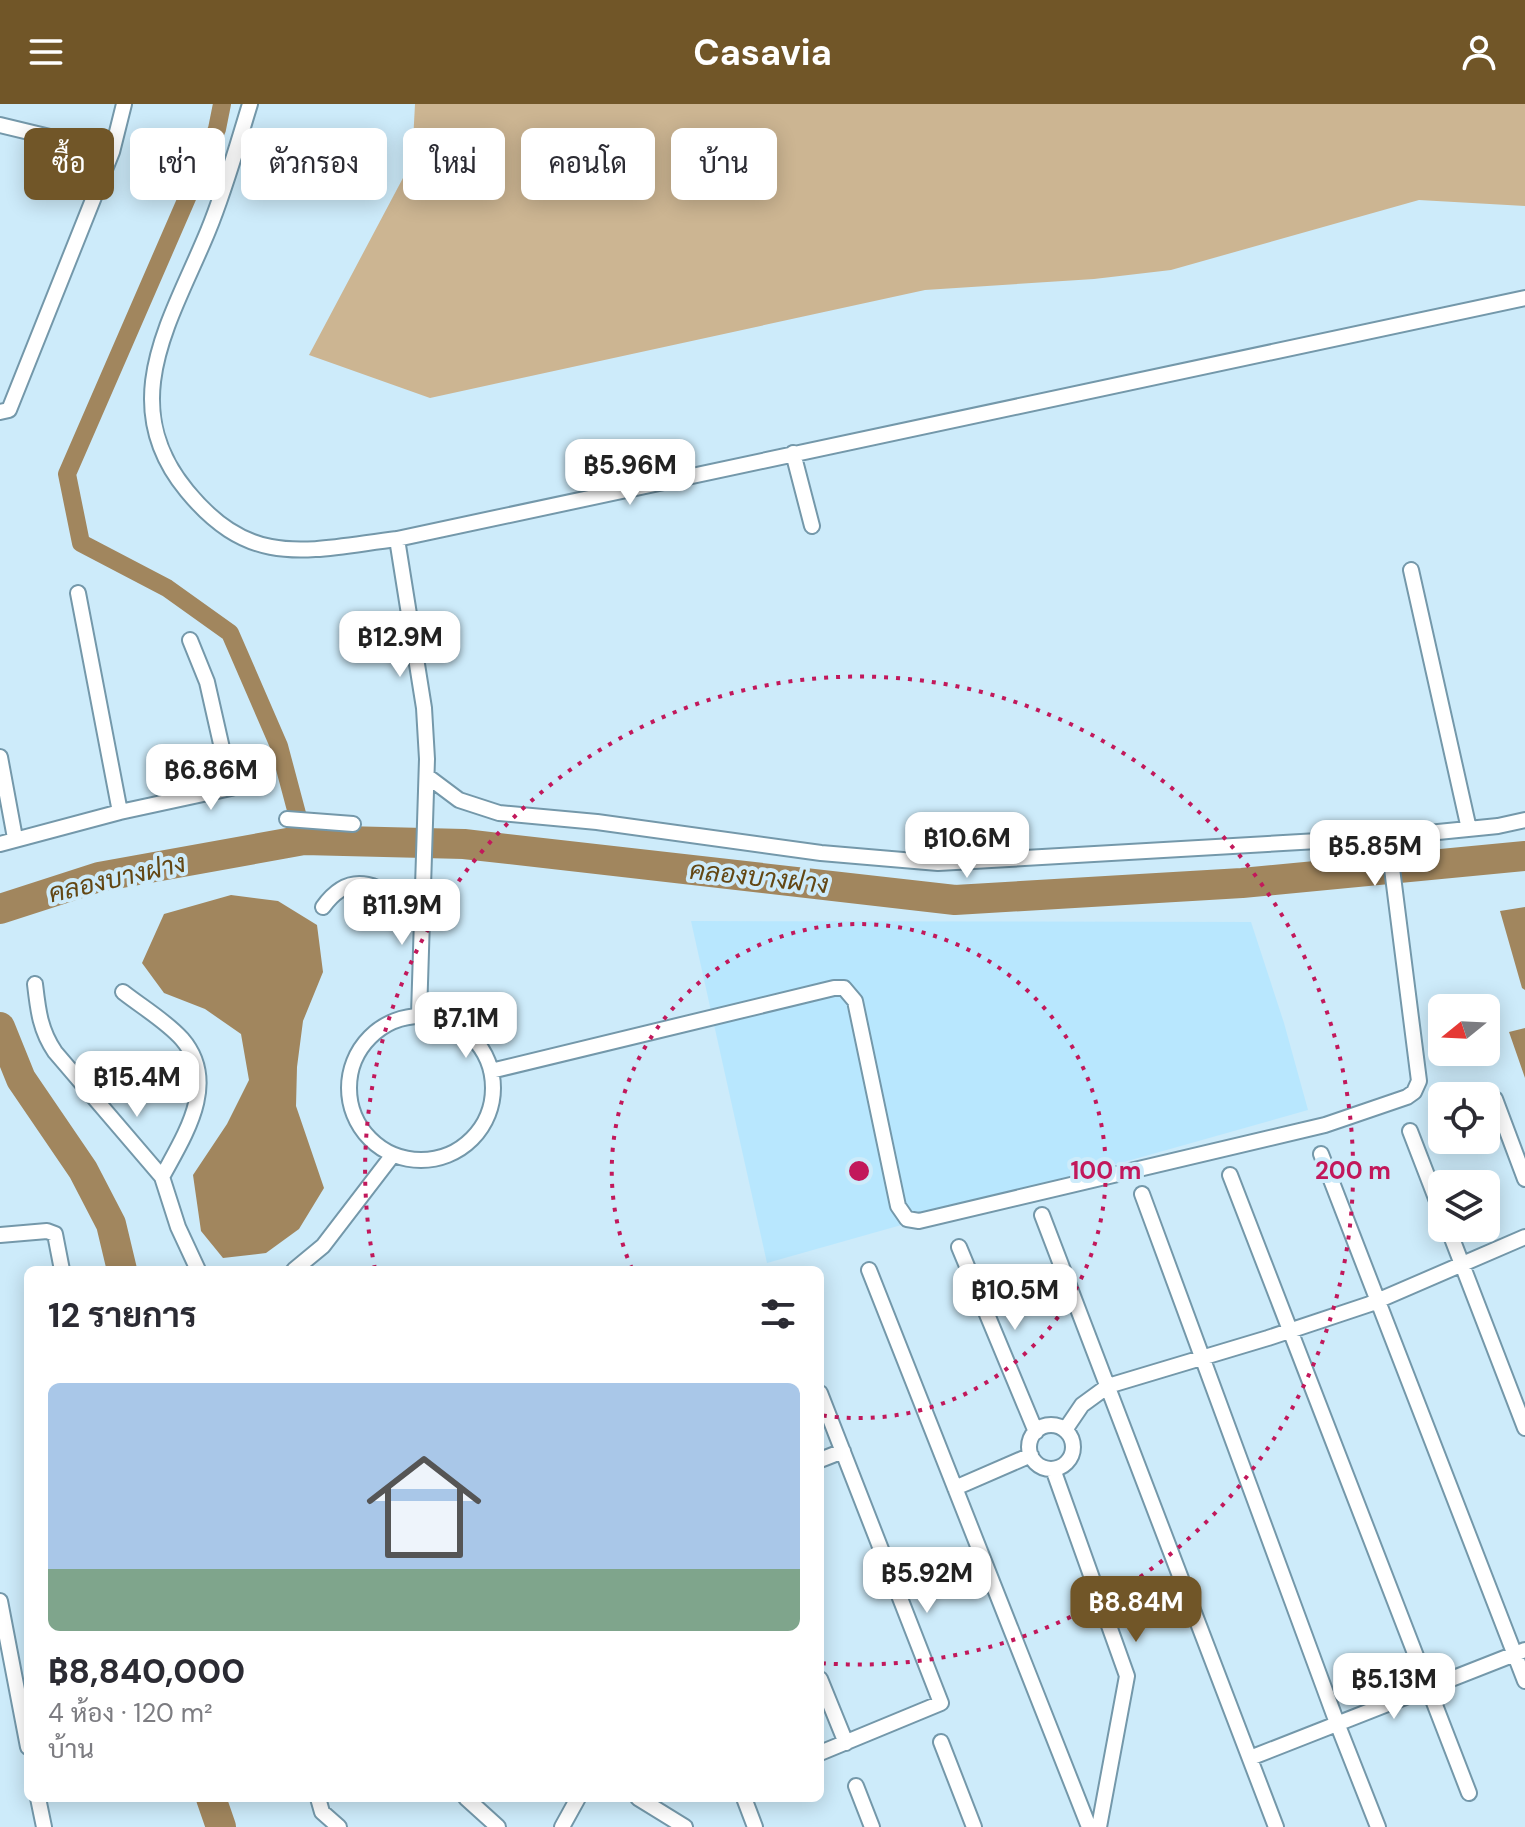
<!DOCTYPE html>
<html lang="th">
<head>
<meta charset="utf-8">
<style>
  :root { --surface:#fff; --page:#f7f7f7; --text:#2b2b33; --muted:#7c7c81; --line:#e1e1e2; --accent:#715628 }
  body { margin:0; font-family:"DM Sans",Sarabun,sans-serif; background:var(--page); color:var(--text); height:100vh; display:flex; flex-direction:column; font-size:30px; white-space:nowrap }
  * { box-sizing:border-box; margin:0 }
  p { font-size:26px; color:var(--muted) }
  .icon { flex:none; width:44px; height:44px; fill:none; stroke:currentColor; stroke-width:2; stroke-linecap:round; stroke-linejoin:round }
  .map { position:relative; flex:1; overflow:hidden }
  .drawer { position:absolute; left:24px; top:1162px; width:800px; height:536px; display:flex; flex-direction:column; background:var(--surface); border-radius:12px; box-shadow:0 4px 20px #0003 }
  .drawer>* { flex:none }
  .hud { position:absolute; left:24px; top:24px; width:800px; height:72px; display:flex; gap:16px }
  .needle { width:52px; rotate:252deg }
  .tools { position:absolute; left:1428px; top:890px; display:grid; gap:16px }
  .tools a { display:grid; place-items:center; width:72px; height:72px; border-radius:12px; background:var(--surface); box-shadow:0 4px 20px #0003; font-size:40px }
  .price { position:absolute; translate:-50% -68px; padding:0 18px; border-radius:16px; background:#fff; color:#222; font-size:26px; line-height:52px; filter:drop-shadow(0 2px 4px #0008) }
  .price::after { content:''; position:absolute; left:50%; top:48px; width:24px; height:18px; margin-left:-12px; background:inherit; clip-path:polygon(0 0,100% 0,50% 100%) }
  .price.active { background:var(--accent); color:#fff }
  ul { padding:0; list-style:none }
  li { display:grid; align-content:center; gap:16px; height:424px; padding:0 24px }
  li+li { border-top:2px solid var(--line) }
  li span { display:grid; place-items:center; height:248px; border-radius:12px; color:#555 }
  li>.icon { margin-inline-start:auto }
  span .icon { width:144px; height:144px; fill:#fffc; stroke-width:1 }
  li b { font-size:34px }
  h2 { display:flex; justify-content:space-between; align-items:center; height:96px; padding:0 24px; font-size:34px }
  .chip { padding:0 28px; border-radius:12px; background:var(--surface); box-shadow:0 4px 20px #0003; font-size:28px; line-height:72px }
  .chip.active { background:var(--accent); color:#fff }
  header { display:flex; justify-content:space-between; align-items:center; height:104px; padding:0 24px; background:var(--accent); color:#fff; font-size:36px; font-weight:700 }
  .map>svg:first-child { display:block }
</style>
</head>
<body>
<header><svg class="icon" aria-label="menu" viewBox="0 0 24 24"><path d="M4 6h16M4 12h16M4 18h16"/></svg>Casavia<svg class="icon" aria-label="person" viewBox="0 0 24 24"><circle cx="12" cy="8" r="4"/><path d="M4 21q1-7 8-7t8 7"/></svg></header>
<div class="map">
<svg width="1525" height="1723" viewBox="0 0 1525 1723">
  <rect width="100%" height="100%" fill="#cdebfa"/>
  <path fill="#b8e7fe" d="M 691,817 L 1251,818 L 1284,919 L 1308,1006 L 767,1159 Z"/>
  <path fill="#ccb592" d="M 415,0 L 1525,0 L 1525,102 L 1419,96 L 1171,166 L 1094,175 L 925,186 L 430,294 L 309,251 L 412,57 Z"/>
  <path fill="#a1865e" d="M 231,791 L 278,797 L 317,821 L 323,868 L 303,917 L 297,963 L 296,1002 L 324,1084 L 299,1125 L 266,1149 L 223,1154 L 201,1127 L 193,1071 L 227,1020 L 249,976 L 241,930 L 205,905 L 164,889 L 142,859 L 164,810 Z
    M 1525,803 L 1525,886 L 1522,884 L 1500,807 Z
    M 1525,924 L 1525,974 L 1509,928 Z"/>
  <g fill="none" stroke-linecap="round" stroke-linejoin="round">
    <path stroke="#a1865e" stroke-width="18" d="M 222,0 L 217,25 L 67,370 L 81,439 L 167,484 L 230,529 L 279,642 L 304,736"/>
    <path stroke="#a1865e" stroke-width="30" d="M 0,805 L 99,773 L 304,736 L 464,740 L 955,796 L 1242,779 L 1525,752
      M 0,923 L 21,975 L 83,1066 L 111,1120 L 122,1166
      M 211,1694 L 221,1723"/>
    <g stroke="#7498aa" stroke-width="18">
      <path id="street" d="M 250,0 C 237,42 225,86 208,127 C 172,215 114,299 187,387 C 252,466 307,446 397,435 L 1525,194
        M 0,21 L 112,48 L 124,0
        M 0,308 L 9,306 L 112,48
        M 793,349 L 812,422
        M 397,435 L 424,604 L 427,655 L 419,911
        M 1411,466 L 1469,725
        M 78,489 L 120,708
        M 0,653 L 15,734
        M 427,672 L 459,696 L 499,709 L 597,718 L 821,749 L 938,759 L 1388,733 L 1498,722 L 1525,716
        M 287,715 L 353,720
        M 0,740 L 120,708 L 231,684 L 207,578 L 190,536
        M 323,803 C 356,757 389,790 422,814
        M 35,880 C 38,906 40,926 55,948 L 162,1073 L 178,1123 L 198,1166
        M 123,888 C 142,903 166,917 182,935 C 220,979 184,1032 162,1073
        M349 984a72 72 0 1 1 144 0a72 72 0 1 1-144 0Z
        M 491,967 L 834,884 L 844,884 L 855,897 L 898,1102 L 907,1115 L 919,1117 L 1325,1021 L 1407,993 L 1414,988 L 1419,977 L 1388,733
        M 1495,995 L 1525,1075
        M 1410,1027 L 1442,1110
        M 1321,1050 L 1525,1577
        M 1230,1071 L 1469,1689
        M 1142,1090 L 1337,1619 L 1378,1723
        M 1042,1111 L 1276,1723
        M 1448,1124 L 1525,1324
        M 0,1131 L 47,1127 L 55,1130 L 62,1166
        M 959,1143 L 1036,1328
        M 294,1166 L 323,1142 L 392,1052
        M 869,1166 L 1089,1723
        M 820,1289 L 941,1599 L 820,1649
        M1029 1343a22 22 0 1 1 44 0a22 22 0 1 1-44 0Z
        M 1065,1326 L 1082,1301 L 1108,1282 L 1268,1234 L 1370,1200 L 1525,1133
        M 820,1356 L 843,1347
        M 1053,1365 L 1127,1572 L 1099,1723
        M 955,1384 L 1031,1351
        M 0,1497 L 28,1643
        M 820,1575 L 846,1639
        M 941,1638 L 974,1723
        M 1250,1654 L 1525,1546
        M 856,1682 L 872,1723
        M 38,1694 L 44,1723
        M 318,1694 L 322,1708 L 339,1723
        M 466,1694 L 498,1723
        M 638,1694 L 685,1723
        M 744,1694 L 755,1723
        M 562,1723 L 578,1694"/>
    </g>
    <use href="#street" stroke="#fff" stroke-width="14"/>
  </g>
  <g fill="none" stroke="#c2185b" stroke-width="4" stroke-dasharray="4 8">
    <path d="M632 1165A247 247 0 1 1 820 1311"/>
    <path d="M375 1165A494 494 0 1 1 820 1559"/>
  </g>
  <g text-anchor="middle" dominant-baseline="central" stroke-width="8" stroke-linejoin="round" paint-order="stroke">
    <g font-size="26" font-style="italic" fill="#634714" stroke="#cdebfa">
      <text transform="translate(759 773) rotate(6)">คลองบางฝาง</text>
      <text transform="translate(117 774) rotate(-13)">คลองบางฝาง</text>
    </g>
  </g>
  <circle cx="859" cy="1067" r="12" fill="#c2185b" stroke="#cdebfa" stroke-width="4"/>
  <g font-size="24" text-anchor="middle" font-weight="bold" fill="#c2185b" stroke="#cdebfa" stroke-width="8" stroke-linejoin="round" paint-order="stroke">
    <text x="1106" y="1075">100 m</text>
    <text x="1353" y="1075">200 m</text>
  </g>
</svg>
<div class="tools">
<a><svg class="needle" viewBox="-14 -14 28 28"><path d="M0-13l5 13h-10z" fill="#e53935"/><path d="M0 13l5-13h-10z" fill="#7c7c81"/></svg></a>
<a><svg class="icon" aria-label="locate" viewBox="0 0 24 24"><circle cx="12" cy="12" r="6"/><path d="M12 2v4M12 18v4M2 12h4M18 12h4"/></svg></a>
<a><svg class="icon" aria-label="layers" viewBox="0 0 24 24"><path d="M12 4l9 5-9 5-9-5zM3 14l9 5 9-5"/></svg></a>
</div>
<b class="price" style="left:630px;top:403px">฿5.96M</b>
<b class="price" style="left:400px;top:575px">฿12.9M</b>
<b class="price" style="left:211px;top:708px">฿6.86M</b>
<b class="price" style="left:967px;top:776px">฿10.6M</b>
<b class="price" style="left:1375px;top:784px">฿5.85M</b>
<b class="price" style="left:402px;top:843px">฿11.9M</b>
<b class="price" style="left:466px;top:956px">฿7.1M</b>
<b class="price" style="left:137px;top:1015px">฿15.4M</b>
<b class="price" style="left:1015px;top:1228px">฿10.5M</b>
<b class="price" style="left:927px;top:1511px">฿5.92M</b>
<b class="price active" style="left:1136px;top:1540px">฿8.84M</b>
<b class="price" style="left:1394px;top:1617px">฿5.13M</b>
<div class="hud">
<a class="chip active">ซื้อ</a>
<a class="chip">เช่า</a>
<a class="chip">ตัวกรอง</a>
<a class="chip">ใหม่</a>
<a class="chip">คอนโด</a>
<a class="chip">บ้าน</a>
</div>
<section class="drawer">
<h2>12 รายการ<svg class="icon" aria-label="filters" viewBox="0 0 24 24"><path d="M4 7h16M4 17h16"/><circle cx="9" cy="7" r="2"/><circle cx="15" cy="17" r="2"/></svg></h2>
<ul>
<li><span style="background:linear-gradient(#a9c7e8 75%,#7fa58c 0)"><svg class="icon" aria-label="home" viewBox="0 0 24 24"><path d="M3 11l9-7 9 7M6 9v11h12V9"/></svg></span><div><b>฿8,840,000</b><p>4 ห้อง · 120 m²</p><p>บ้าน</p></div></li>
</ul>
</section>
</div>
</body>
</html>
